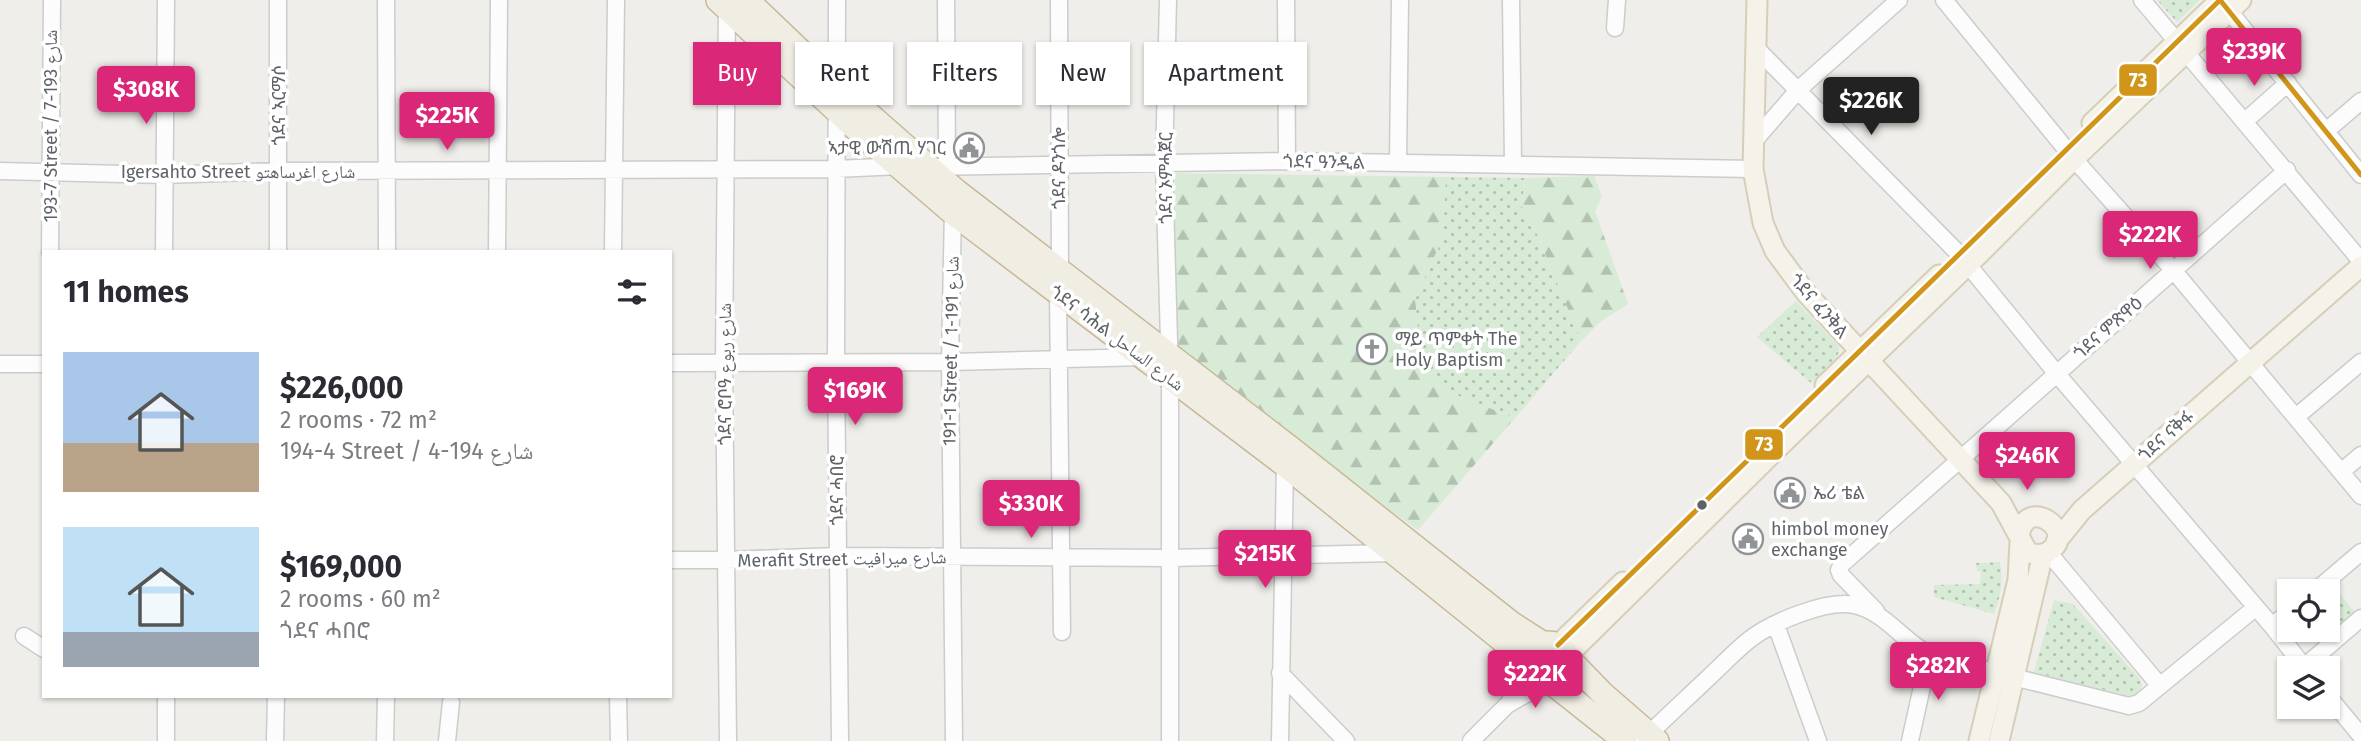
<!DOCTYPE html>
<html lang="en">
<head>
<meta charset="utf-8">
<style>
  :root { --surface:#fff; --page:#f7f7f7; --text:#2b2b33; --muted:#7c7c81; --accent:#db2777 }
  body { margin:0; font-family:"Fira Sans","Noto Naskh Arabic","Noto Sans Ethiopic",sans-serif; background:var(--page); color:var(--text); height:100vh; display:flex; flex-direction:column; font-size:26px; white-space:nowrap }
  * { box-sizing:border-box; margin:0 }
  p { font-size:23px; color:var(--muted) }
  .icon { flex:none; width:38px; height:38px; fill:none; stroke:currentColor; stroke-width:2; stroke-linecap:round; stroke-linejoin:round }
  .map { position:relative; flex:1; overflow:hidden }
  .sheet { position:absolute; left:42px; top:250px; width:630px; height:448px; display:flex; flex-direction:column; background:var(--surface); border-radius:0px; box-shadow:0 2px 5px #0004 }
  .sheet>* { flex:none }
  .hud { position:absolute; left:693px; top:42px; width:665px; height:63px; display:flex; gap:14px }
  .tools { position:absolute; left:2277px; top:579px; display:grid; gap:14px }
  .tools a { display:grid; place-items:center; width:63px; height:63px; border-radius:0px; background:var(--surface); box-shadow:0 2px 5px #0004; font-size:35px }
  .price { position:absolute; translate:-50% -60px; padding:0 16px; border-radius:7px; background:var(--accent); color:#fff; font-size:23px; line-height:46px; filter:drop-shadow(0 2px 4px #0008) }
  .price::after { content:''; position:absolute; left:50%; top:42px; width:21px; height:16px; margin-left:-10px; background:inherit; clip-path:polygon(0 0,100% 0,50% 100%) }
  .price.selected { background:#222; color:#fff }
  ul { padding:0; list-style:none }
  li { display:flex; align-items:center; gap:21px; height:175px; padding:0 21px }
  li span { display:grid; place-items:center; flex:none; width:196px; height:140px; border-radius:0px; color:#555 }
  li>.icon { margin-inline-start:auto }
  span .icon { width:84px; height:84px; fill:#fffc; stroke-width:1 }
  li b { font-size:30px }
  h2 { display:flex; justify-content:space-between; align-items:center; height:84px; padding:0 21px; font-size:30px }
  .tag { padding:0 24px; border-radius:0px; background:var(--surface); box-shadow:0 2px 5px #0004; font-size:24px; line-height:63px }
  .tag.selected { background:var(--accent); color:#fff }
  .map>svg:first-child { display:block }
</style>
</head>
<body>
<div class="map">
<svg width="2361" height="741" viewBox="0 0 2361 741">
  <defs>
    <pattern id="forest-firs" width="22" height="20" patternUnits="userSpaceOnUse" patternTransform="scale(1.75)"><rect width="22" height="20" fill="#d8ebd6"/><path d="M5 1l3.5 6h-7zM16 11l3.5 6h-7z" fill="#b2c2b1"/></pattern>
    <pattern id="park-dots" width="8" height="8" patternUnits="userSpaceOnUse" patternTransform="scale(1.75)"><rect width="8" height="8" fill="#d8ebd6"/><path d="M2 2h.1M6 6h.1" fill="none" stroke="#b2c2b1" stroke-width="1.8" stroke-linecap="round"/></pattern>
  </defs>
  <rect width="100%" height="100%" fill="#efeeea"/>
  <path fill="url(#forest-firs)" d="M 1169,173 L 1446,177 L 1443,238 L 1415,299 L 1444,390 L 1515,418 L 1418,530 L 1169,357 Z
    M 1594,176 L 1602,196 L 1595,211 L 1628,304 L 1600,322 L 1581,341 L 1536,232 L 1521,205 L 1526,178 Z"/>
  <path fill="url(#park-dots)" d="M 2157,0 L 2200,0 L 2177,22 Z
    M 1446,177 L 1526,178 L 1521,205 L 1536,232 L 1581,341 L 1515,418 L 1444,390 L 1422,367 L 1415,299 L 1443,238 Z
    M 1796,301 L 1839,346 C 1841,361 1821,373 1811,383 L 1757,337 Z
    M 2000,562 C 2003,580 2001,597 1994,614 L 1934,597 L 1934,585 L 1980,584 L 1981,572 L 1977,571 L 1976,563 Z
    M 2337,590 L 2357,615 L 2330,637 L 2324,630 L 2328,630 L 2328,598 Z
    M 2054,600 L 2073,604 L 2140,679 L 2142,685 L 2139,694 L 2133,697 L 2034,672 Z"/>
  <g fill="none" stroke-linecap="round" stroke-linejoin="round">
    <g stroke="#cbcccc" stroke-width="19">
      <path id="minor" d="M 278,0 L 278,252
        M 386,0 L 387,252
        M 837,0 L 836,362 L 840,741
        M 946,0 L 947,166
        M 1059,0 L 1060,273 L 1058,294 L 1062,632
        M 1168,0 L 1164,164 L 1170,377 L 1170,741
        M 1286,0 L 1287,161
        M 1511,0 L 1513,164
        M 1944,0 L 2074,159 L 2174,271 L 2361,496
        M 2142,0 L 2361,261
        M 727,2 L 724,362 L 728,741
        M 2222,2 L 2361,175
        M 1615,28 L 1617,0
        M 1755,47 L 1960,255 L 2057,374 L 2272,626 L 2305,668
        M 2245,121 L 2288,83
        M 2326,131 L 2361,101
        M 1754,141 L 1799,89 L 1899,0
        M 1398,163 L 1400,0
        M 926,167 L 1287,161 L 1753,169
        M 0,171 L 164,175 L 279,171 L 836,169 L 900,166
        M 953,208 L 950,362 L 954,741
        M 50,252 L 52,0
        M 164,252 L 166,0
        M 497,252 L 499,0
        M 613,252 L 616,0
        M 670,363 L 950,362 L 1146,357
        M 0,364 L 44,364
        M 2296,417 L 2361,362
        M 2341,472 L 2361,455
        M 2048,552 L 2160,686
        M 670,560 L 726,560 L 837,556 L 1169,558 L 1392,553
        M 2314,592 L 2361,552
        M 1876,611 L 1841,575 L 1839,570 L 1842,564 L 2287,170
        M 1776,625 L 1818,741
        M 2272,626 L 2289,612
        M 24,636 L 44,649
        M 2304,667 L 2361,618
        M 1280,673 L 1346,741
        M 618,696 L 619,741
        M 2328,696 L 2361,736
        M 1509,703 L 1528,667
        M 1644,739 C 1664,719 1685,700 1706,680 C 1720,667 1734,652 1749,640 C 1770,623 1827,599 1854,605 C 1887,612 1904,644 1934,657 L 2129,706 L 2139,703 L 2255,608
        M 166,741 L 166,696
        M 275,741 L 276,696
        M 385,741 L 386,696
        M 447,741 L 451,702
        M 1280,741 L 1285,465 L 1288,459
        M 1471,741 L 1507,705 L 1545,683
        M 1910,741 L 1929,655"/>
    </g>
    <g stroke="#d7ceb8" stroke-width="23">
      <path id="major" d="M 1757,0 L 1753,169 L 1763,223 L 1775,251 L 1806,293 L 2001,503 L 2027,551 C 2033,555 2040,556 2048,552 C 2080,533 2026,493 2019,536
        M 2092,123 L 2220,0
        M 1825,385 L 1939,275
        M 2056,542 L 2082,510 L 2361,266
        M 1558,645 L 1623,582
        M 1567,656 L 1786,440 L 1968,265 L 2074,159 L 2241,0
        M 1979,741 L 2018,580 L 2020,542
        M 1999,741 L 2043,554"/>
    </g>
    <g stroke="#c8b996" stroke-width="26">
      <path id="highway" d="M 718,0 L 868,140 L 953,213 L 1285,465 L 1528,661
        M 747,0 L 838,87 L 955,190 L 1293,450 L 1511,623 L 1542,643
        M1528 663a20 20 0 1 1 40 0a20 20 0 1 1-40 0Z
        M 1568,658 L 1603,694 L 1657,741
        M 1552,683 L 1625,741"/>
    </g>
    <use href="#minor" stroke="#fdfcfc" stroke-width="16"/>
    <use href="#major" stroke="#f4f2e9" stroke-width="19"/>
    <use href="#highway" stroke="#f0ede3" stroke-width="23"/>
    <g stroke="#fff" stroke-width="10">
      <path id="bus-1" d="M 1558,645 L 2220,0 L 2361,175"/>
    </g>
    <use href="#bus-1" stroke="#d1951a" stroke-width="5"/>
  </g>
  <defs>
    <g id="civic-ring" transform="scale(1.575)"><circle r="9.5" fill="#fff" stroke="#919496" stroke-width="1.5"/><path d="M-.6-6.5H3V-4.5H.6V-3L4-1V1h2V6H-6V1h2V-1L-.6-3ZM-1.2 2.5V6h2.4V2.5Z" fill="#919496"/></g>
    <g id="church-ring" transform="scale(1.575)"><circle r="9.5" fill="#fff" stroke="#919496" stroke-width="1.5"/><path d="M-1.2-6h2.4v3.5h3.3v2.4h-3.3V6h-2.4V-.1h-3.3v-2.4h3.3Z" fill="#919496"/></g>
  </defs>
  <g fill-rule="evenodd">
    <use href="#civic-ring" x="969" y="148"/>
    <use href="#church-ring" x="1372" y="349"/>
    <use href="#civic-ring" x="1790" y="493"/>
    <use href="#civic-ring" x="1748" y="539"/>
  </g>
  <circle fill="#5f6368" stroke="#fff" stroke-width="2.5" cx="1702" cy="505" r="6"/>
  <g text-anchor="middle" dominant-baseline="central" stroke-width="7" stroke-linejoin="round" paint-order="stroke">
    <g font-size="18" fill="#5f6368" stroke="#fff">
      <text transform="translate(279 105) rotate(-90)">ጎደና ኣርማሶ</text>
      <text transform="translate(51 126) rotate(-90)">193-7 Street / شارع 193-7</text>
      <text transform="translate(1324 162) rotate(1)">ጎደና ዓንዲል</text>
      <text transform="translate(1059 168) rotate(-90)">ጎደና ዶንጎሎ</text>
      <text x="238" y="172">Igersahto Street شارع اغرساهتو</text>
      <text transform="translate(1166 178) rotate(-90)">ጎደና ኦምሓጀር</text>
      <text transform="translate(1819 306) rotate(49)">ጎደና ፈንቅል</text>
      <text transform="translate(2108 328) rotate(-41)">ጎደና ምጽዋዕ</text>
      <text transform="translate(1117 338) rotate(37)">ጎደና ሳሕል شارع الساحل</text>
      <text transform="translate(951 351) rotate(-89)">191-1 Street / شارع 191-1</text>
      <text transform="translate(725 374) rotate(-90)">ጎደና ሮቦዓ شارع ربوع</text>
      <text transform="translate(2166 436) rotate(-41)">ጎደና ናቅፋ</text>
      <text transform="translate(837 490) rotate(-90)">ጎደና ሓበሮ</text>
      <text transform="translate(842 559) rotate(-1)">Merafit Street شارع ميرافيت</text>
    </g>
    <g font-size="18" fill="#5f6368" stroke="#fff" text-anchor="start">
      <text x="946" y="148" text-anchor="end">ኣታዊ ውሽጢ ሃገር</text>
      <text x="1395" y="339">ማይ ጥምቀት The<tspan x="1395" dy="21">Holy Baptism</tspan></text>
      <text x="1813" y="493">ኤሪ ቴል</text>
      <text x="1771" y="529">himbol money<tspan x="1771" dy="21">exchange</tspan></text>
    </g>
  </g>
  <g stroke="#fff" stroke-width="2.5">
    <rect x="2118" y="63" width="40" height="34" rx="7" fill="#d1951a"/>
    <rect x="1744" y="428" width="40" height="33" rx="7" fill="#d1951a"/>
  </g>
  <g font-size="19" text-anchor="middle" font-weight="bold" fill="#fff">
    <text x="2138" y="87">73</text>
    <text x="1764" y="451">73</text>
  </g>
</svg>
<div class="tools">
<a><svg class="icon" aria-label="locate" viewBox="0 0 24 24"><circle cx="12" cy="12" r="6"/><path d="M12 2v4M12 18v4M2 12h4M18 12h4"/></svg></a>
<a><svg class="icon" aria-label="layers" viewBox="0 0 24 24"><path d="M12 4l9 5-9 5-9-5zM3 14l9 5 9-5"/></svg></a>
</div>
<b class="price" style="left:2254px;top:88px">$239K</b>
<b class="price" style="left:146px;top:126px">$308K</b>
<b class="price selected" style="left:1871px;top:137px">$226K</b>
<b class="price" style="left:447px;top:152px">$225K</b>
<b class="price" style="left:2150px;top:271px">$222K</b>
<b class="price" style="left:855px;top:427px">$169K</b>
<b class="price" style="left:2027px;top:492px">$246K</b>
<b class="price" style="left:1031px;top:540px">$330K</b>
<b class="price" style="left:1265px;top:590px">$215K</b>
<b class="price" style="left:1938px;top:702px">$282K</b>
<b class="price" style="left:1535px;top:710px">$222K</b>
<div class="hud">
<a class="tag selected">Buy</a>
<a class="tag">Rent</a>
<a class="tag">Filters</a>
<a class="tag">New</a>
<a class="tag">Apartment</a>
</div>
<section class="sheet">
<h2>11 homes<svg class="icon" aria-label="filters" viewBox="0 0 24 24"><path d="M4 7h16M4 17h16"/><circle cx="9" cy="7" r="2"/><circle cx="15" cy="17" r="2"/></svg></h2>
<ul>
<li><span style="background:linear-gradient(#a9c7e8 65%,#b9a48a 0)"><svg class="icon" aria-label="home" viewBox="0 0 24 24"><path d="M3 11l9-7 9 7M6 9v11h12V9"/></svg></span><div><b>$226,000</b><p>2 rooms · 72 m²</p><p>194-4 Street / شارع 194-4</p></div></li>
<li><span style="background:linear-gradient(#bfe0f5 75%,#9aa5b1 0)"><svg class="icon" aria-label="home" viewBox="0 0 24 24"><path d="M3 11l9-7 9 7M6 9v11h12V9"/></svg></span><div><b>$169,000</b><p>2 rooms · 60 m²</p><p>ጎደና ሓበሮ</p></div></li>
</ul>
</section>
</div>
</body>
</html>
